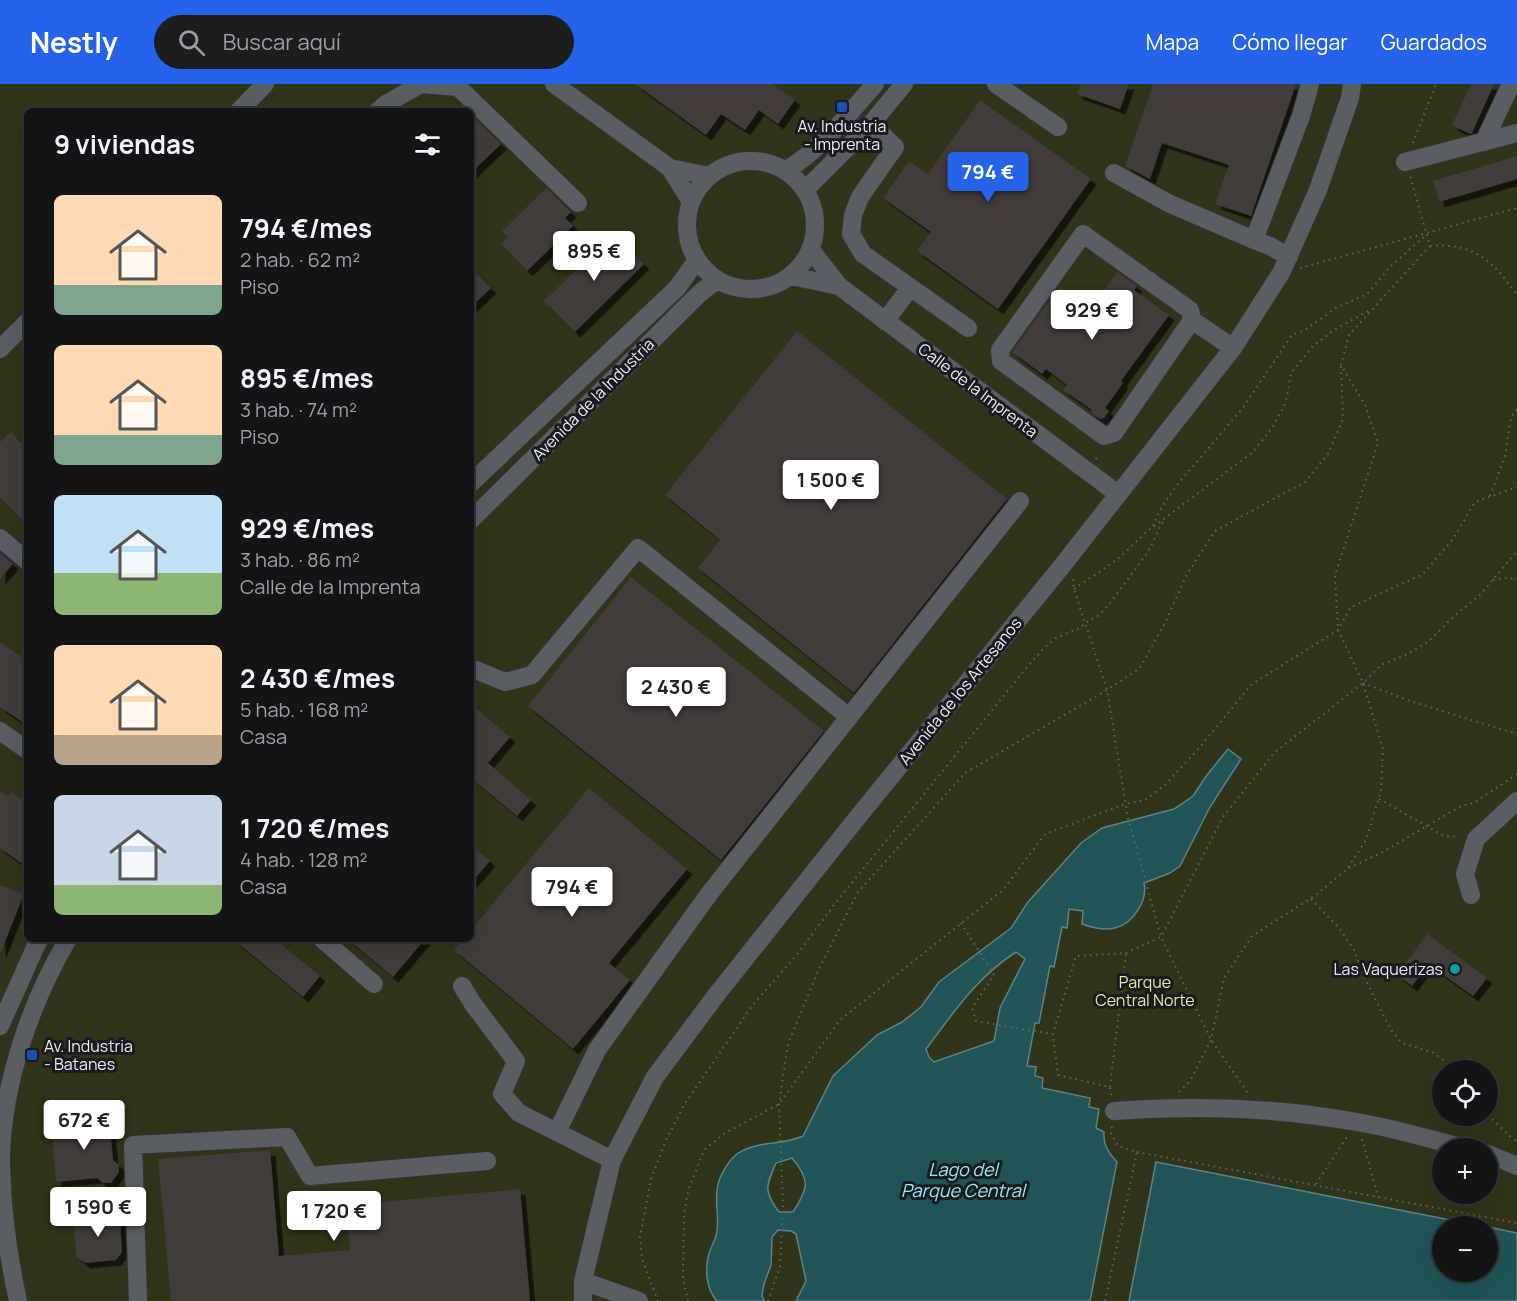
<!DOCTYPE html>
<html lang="es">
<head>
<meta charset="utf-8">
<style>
  :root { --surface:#131416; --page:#1c1d1f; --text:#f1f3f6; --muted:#9d9ea1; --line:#323335; --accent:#2563eb }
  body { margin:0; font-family:Manrope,sans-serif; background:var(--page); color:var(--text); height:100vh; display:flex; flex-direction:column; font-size:22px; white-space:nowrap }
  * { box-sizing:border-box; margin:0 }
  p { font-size:20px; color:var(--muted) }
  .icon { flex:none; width:33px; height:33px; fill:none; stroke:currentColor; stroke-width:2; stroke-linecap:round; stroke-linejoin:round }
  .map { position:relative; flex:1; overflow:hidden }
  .panel { position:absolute; left:24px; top:24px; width:450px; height:834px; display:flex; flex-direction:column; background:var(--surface); border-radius:9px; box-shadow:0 6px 24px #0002,0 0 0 2px var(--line) }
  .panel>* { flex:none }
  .buttons { position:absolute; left:1432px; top:976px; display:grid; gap:12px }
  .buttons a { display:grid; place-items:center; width:66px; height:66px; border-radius:50%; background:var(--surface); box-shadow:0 6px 24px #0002,0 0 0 2px var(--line); font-size:30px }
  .price { position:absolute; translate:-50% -51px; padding:0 14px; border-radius:6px; background:#fff; color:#222; font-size:20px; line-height:39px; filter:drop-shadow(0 2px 3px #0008) }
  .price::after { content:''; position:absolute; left:50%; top:36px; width:18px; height:14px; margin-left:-9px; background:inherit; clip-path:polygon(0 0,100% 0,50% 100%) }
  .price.selected { background:var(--accent); color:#fff }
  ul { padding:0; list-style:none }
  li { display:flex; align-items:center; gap:18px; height:150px; padding:0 30px }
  li span { display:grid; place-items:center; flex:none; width:168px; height:120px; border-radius:9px; color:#555 }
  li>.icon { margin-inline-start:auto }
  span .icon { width:72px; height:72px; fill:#fffc; stroke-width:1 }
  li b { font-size:26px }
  h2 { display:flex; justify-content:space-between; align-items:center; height:72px; padding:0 30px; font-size:26px }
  header { display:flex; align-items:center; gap:36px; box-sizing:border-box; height:84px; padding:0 30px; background:var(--accent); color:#fff }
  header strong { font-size:28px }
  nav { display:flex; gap:33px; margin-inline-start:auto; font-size:21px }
  .search { width:420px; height:54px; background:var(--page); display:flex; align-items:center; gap:15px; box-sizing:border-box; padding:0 21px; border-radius:33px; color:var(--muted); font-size:22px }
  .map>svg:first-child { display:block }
</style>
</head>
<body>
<header>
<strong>Nestly</strong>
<div class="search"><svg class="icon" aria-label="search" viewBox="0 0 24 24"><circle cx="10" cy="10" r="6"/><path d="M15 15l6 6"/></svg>Buscar aquí</div>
<nav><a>Mapa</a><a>Cómo llegar</a><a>Guardados</a></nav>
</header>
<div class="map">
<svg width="1517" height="1217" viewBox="0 0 1517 1217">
  <defs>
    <filter id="shadow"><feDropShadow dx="5.5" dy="5.5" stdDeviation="0" flood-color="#0009"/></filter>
  </defs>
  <rect width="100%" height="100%" fill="#191b1e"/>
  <path fill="#303418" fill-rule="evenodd" d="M 0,0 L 1517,0 L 1517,1217 L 0,1217 ZM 27,27 L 471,27 L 471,855 L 27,855 ZM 1443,987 L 1488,987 L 1488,1032 L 1443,1032 ZM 1443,1065 L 1488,1065 L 1488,1110 L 1443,1110 ZM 1443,1143 L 1488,1143 L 1488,1188 L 1443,1188 Z"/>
  <path fill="#205459" stroke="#5d8286" stroke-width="1.5" fill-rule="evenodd" d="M 1228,665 L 1241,675 L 1210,723 L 1180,782 L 1170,789 L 1144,799 C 1148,816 1133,840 1115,844 C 1104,847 1093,844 1082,840 L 1083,827 L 1069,825 L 1067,844 L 1062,843 L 1054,883 L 1050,882 L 1039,939 L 1035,939 L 1027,982 L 1036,983 L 1035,992 L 1043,994 L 1042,1004 L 1090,1014 L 1089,1023 L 1099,1025 L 1096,1044 L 1104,1048 C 1103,1061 1108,1068 1117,1078 L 1090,1217 L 796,1217 L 806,1197 L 796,1150 L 791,1147 L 778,1146 L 772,1153 L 771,1181 L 764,1200 L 762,1211 L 764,1217 L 717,1217 C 707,1206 705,1188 708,1174 C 709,1166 714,1159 716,1152 C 720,1137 715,1121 717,1106 C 718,1094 728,1077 737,1070 C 757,1056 781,1062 803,1052 L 833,992 L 877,951 L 902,938 L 921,923 L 939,898 L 1011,844 L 1028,818 L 1081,759 L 1102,744 L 1174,725 L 1193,712 L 1207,691 ZM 1016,868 L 1025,875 L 1000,924 L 994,957 L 934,978 L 929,973 L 926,965 C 954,928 976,894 1016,868 ZM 792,1074 C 811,1096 808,1105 793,1128 L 779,1128 C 763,1107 766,1102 776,1079 Z
    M 1156,1078 L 1486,1143 L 1443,1143 L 1443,1188 L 1488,1188 L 1488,1143 L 1517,1149 L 1517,1217 L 1129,1217 Z"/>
  <path fill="#403c3a" filter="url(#shadow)" d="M 635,0 L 773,0 L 795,16 L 778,40 L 759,26 L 745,46 L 721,30 L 706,51 Z
    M 1080,0 L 1129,0 L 1120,25 L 1077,10 Z
    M 1153,0 L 1296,0 L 1251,132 L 1215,120 L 1229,81 L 1162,59 L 1150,95 L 1125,82 Z
    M 1471,0 L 1494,0 L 1472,49 L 1470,50 L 1452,41 Z
    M 980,16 L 1091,95 L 998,225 L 917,167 L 931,148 L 883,114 L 909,77 L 928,90 Z
    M 471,31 L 501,60 L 471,89 Z
    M 1517,72 L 1517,95 L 1439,118 L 1433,97 Z
    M 546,104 L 571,128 L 565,134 L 573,142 L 527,187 L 501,160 L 508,153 L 502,147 Z
    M 613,149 L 644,180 L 575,248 L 544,217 Z
    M 471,184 L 491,204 L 471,223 Z
    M 1117,188 L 1137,202 L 1134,206 L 1169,231 L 1121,297 L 1123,299 L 1105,324 L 1109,327 L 1104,334 L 1100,335 L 1090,328 L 1092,326 L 1063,306 L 1067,301 L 1046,285 L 1042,290 L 1012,268 L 1060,202 L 1091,225 Z
    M 797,247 L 1007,415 L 854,609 L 698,484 L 720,456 L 665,411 Z
    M 11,348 L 27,365 L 27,441 L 0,413 L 0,358 Z
    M 0,469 L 13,480 L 0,495 Z
    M 631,493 L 824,647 L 721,776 L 528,622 Z
    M 0,558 L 27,577 L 27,641 L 0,623 Z
    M 471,620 L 510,653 L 488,679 L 531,716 L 517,732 L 471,694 Z
    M 589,704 L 687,785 L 609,879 L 630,896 L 573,965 L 454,866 L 464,855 L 471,855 L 471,846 Z
    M 0,707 L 8,712 L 11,708 L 27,719 L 27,783 L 0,764 Z
    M 471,761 L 490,777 L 471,799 Z
    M 0,801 L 24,810 L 1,868 L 0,868 Z
    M 1427,850 L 1487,894 L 1473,912 L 1428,880 L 1412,902 L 1397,891 Z
    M 233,855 L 275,855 L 320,892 L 303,913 Z
    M 348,855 L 425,855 L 393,893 Z
    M 109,1034 L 113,1076 L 119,1081 L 119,1088 L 111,1099 L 103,1099 L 97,1094 L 56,1098 L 51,1040 Z
    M 270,1066 L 279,1172 L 350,1166 L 346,1121 L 520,1105 L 530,1217 L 171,1217 L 158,1075 Z
    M 111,1129 L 120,1136 L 122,1168 L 116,1176 L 85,1179 L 76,1172 L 74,1140 L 81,1132 Z"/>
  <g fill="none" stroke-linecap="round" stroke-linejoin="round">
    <g stroke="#333436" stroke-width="20">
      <path id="minor" d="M 554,0 L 670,84 L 691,118
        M 996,0 L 1058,43
        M 239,27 L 265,0
        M 378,27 L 386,20 L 421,0 L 458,3 L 578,119
        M 871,40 L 895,63 L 860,113 L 853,131 L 851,150 L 863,170 L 968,244
        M 1484,58 L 1511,0
        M687 141a64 64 0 1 1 128 0a64 64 0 1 1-128 0Z
        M 1405,78 L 1517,49
        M 670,84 L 709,92
        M 785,87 C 820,66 848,31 875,0
        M 1114,89 L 1168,119 L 1254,156 L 1301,32 L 1310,0
        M 805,106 L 871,40 L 904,0
        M 1254,156 L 1270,162 L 1289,173
        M 811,166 L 839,202 L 1118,410
        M 791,192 L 839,202
        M 1192,236 L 1190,226 L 1083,150 L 1000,266 L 1001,277 L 1104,352 L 1114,349 L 1192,236 L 1233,264
        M 885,237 L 910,204
        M 0,265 L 27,238
        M 471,399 L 677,204 L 697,176
        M 471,436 L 700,209 L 717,196
        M 0,454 L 27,477
        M 471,584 L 505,598 L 532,591 L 638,464 L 849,633
        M 0,647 L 27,666
        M 1471,811 L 1465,790 L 1476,755 L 1517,717
        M 322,855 L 374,900
        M 462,902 L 473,920 L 516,977 L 502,1010 L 519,1029 L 557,1048
        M 0,942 L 39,855
        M 1114,1027 C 1193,1021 1279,1024 1357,1038 C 1394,1044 1432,1056 1469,1065
        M 1488,1070 L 1517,1082
        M 612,1076 L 557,1048 L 597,966 L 709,810 L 1020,417
        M 583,1197 L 639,1217
        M 18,1217 C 8,1170 1,1120 1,1072 C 3,998 31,918 68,855
        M 138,1217 L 133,1061 L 287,1053 L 310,1092 L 487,1077
        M 583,1217 L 583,1197 L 612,1076 L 655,993 L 717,910 L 853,739 L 1062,482 L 1233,264 L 1281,189 L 1318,106 L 1350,14 L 1352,0"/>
    </g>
    <path stroke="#626467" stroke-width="2" stroke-dasharray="1.5 4.5" stroke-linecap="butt" d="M 1413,59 L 1436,0
      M 1430,162 C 1474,158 1495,178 1517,212
      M 1300,184 L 1517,124
      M 1096,375 L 1099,370
      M 1490,412 L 1505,372 L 1511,333 L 1517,325
      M 1153,442 L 1161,424 L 1177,401 L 1242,325 L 1292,251 L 1305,246 L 1336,224 L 1367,210 L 1391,182 L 1427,150
      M 1073,495 L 1074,505 L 1107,606 L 1128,734 L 1161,853 L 1211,956 L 1248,1009
      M 1493,496 L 1505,494 L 1517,495
      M 1074,505 L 1118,475 L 1145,449 L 1253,368 L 1274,341 L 1286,318 L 1291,289 L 1313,262 L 1334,246 L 1370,226
      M 1363,599 L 1410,617 L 1517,650
      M 1379,715 L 1444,752 L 1459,753
      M 1349,784 L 1381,769 L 1461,722 L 1474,719 L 1517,690
      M 1311,815 L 1340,845 L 1354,866 L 1364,893 L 1391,946 L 1402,959 L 1434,969 L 1443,976 L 1451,987
      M 961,839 L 994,891 L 972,924 L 976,937 L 1052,950
      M 1110,1003 L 1126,869
      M 1179,1008 L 1190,997 L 1211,956 L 1224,894 L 1252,852 L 1316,811 L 1347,785 L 1366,756 L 1381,707 L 1383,665 L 1363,599 L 1338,546 L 1335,491 L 1378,359 L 1365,321 L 1341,281 L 1349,251 L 1430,162 L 1410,92
      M 1111,1011 L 1110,1003 L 1058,991 L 1053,950 L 1076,872 L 1126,869 L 1161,853 L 1223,733 L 1274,669 L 1363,599 L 1381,581 L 1408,570 L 1428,558 L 1452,534 L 1481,510 L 1517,467
      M 1488,1031 L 1517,1059
      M 1362,1055 L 1378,1113
      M 1137,1068 L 1517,1139
      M 1316,1100 L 1347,1053
      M 658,1217 L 642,1175 L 640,1153 L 651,1095 L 666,1056 L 684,1021 L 752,922 L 799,868 L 837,817 L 1028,582 L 1046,562 L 1056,554 L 1080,544 L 1085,539 L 1099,531 L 1107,523 L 1148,468 L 1164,435
      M 688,1217 L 683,1194 L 684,1131 L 688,1107 L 704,1066 L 725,1049 L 779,1020 L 840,936 L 1003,806 L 1045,750 L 1125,720 L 1145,716 L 1165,701 L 1200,663 L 1251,601 L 1338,546 L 1351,523 L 1423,490 L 1453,455 L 1475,418 L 1517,403
      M 768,1217 L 780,1183 L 783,1121 L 779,1020 L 788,960 L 818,887 L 858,808 L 965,689 L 1107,606 L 1140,584 L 1165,539 L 1187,490 L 1215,447 L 1305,398 L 1328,370 L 1343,335 L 1341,281
      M 1105,1217 L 1137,1068 L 1118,1062 L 1111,1049 L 1112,1043"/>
    <use href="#minor" stroke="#5b5e61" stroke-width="18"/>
  </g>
  <g fill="#1a4fb4" stroke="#191b1e" stroke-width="2">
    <rect x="836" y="17" width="12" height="12" rx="3"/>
    <rect x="26" y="965" width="12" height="12" rx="3"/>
  </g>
  <circle fill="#0f9aa8" stroke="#191b1e" stroke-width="2" cx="1455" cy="885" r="6"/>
  <g text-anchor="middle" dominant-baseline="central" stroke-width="6" stroke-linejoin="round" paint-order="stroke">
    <g font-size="16" fill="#eaecee" stroke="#191b1e">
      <text x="842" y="42">Av. Industria<tspan x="842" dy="18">- Imprenta</tspan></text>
      <text x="1443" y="885" text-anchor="end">Las Vaquerizas</text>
      <text x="44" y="962" text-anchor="start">Av. Industria<tspan x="44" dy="18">- Batanes</tspan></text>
    </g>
    <g font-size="16" fill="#eaecee" stroke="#191b1e">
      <text transform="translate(978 306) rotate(37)">Calle de la Imprenta</text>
      <text transform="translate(593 315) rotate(-45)">Avenida de la Industria</text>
      <text transform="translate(960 607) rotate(-51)">Avenida de los Artesanos</text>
    </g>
    <g font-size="16" fill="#dfe9a8" stroke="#191b1e">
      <text x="1145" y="898">Parque<tspan x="1145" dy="18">Central Norte</tspan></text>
    </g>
    <g font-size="18" font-style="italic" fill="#94ebf3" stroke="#191b1e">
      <text x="963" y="1085">Lago del<tspan x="963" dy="21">Parque Central</tspan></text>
    </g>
  </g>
</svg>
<div class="buttons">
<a><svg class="icon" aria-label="locate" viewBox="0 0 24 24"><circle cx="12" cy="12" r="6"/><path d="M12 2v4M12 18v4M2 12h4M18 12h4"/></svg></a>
<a>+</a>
<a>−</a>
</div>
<b class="price selected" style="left:988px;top:119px">794 €</b>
<b class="price" style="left:594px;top:198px">895 €</b>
<b class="price" style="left:1092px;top:257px">929 €</b>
<b class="price" style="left:831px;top:427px">1 500 €</b>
<b class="price" style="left:676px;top:634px">2 430 €</b>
<b class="price" style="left:572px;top:834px">794 €</b>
<b class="price" style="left:84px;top:1067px">672 €</b>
<b class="price" style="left:98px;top:1154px">1 590 €</b>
<b class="price" style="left:334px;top:1158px">1 720 €</b>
<section class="panel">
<h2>9 viviendas<svg class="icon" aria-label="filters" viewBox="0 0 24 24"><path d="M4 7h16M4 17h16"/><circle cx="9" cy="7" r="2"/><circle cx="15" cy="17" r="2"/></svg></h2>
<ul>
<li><span style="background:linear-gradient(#ffd9b3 75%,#7fa58c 0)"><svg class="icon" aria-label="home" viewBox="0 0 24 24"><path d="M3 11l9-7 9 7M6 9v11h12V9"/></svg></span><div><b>794 €/mes</b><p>2 hab. · 62 m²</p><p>Piso</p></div></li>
<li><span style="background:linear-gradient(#ffd9b3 75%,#7fa58c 0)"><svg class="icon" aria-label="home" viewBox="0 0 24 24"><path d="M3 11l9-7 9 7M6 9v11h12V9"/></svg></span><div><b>895 €/mes</b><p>3 hab. · 74 m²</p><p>Piso</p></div></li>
<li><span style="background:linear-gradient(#bfe0f5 65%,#8fb573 0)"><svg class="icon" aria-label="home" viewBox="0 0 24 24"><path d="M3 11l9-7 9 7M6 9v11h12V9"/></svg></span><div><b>929 €/mes</b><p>3 hab. · 86 m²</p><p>Calle de la Imprenta</p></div></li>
<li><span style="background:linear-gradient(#ffd9b3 75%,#b9a48a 0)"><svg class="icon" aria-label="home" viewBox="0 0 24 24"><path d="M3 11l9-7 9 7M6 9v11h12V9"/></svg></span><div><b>2 430 €/mes</b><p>5 hab. · 168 m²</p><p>Casa</p></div></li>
<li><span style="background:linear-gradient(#c9d6e8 75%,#8fb573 0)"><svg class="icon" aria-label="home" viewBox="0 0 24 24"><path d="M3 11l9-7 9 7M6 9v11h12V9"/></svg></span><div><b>1 720 €/mes</b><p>4 hab. · 128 m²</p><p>Casa</p></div></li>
</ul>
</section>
</div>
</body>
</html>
